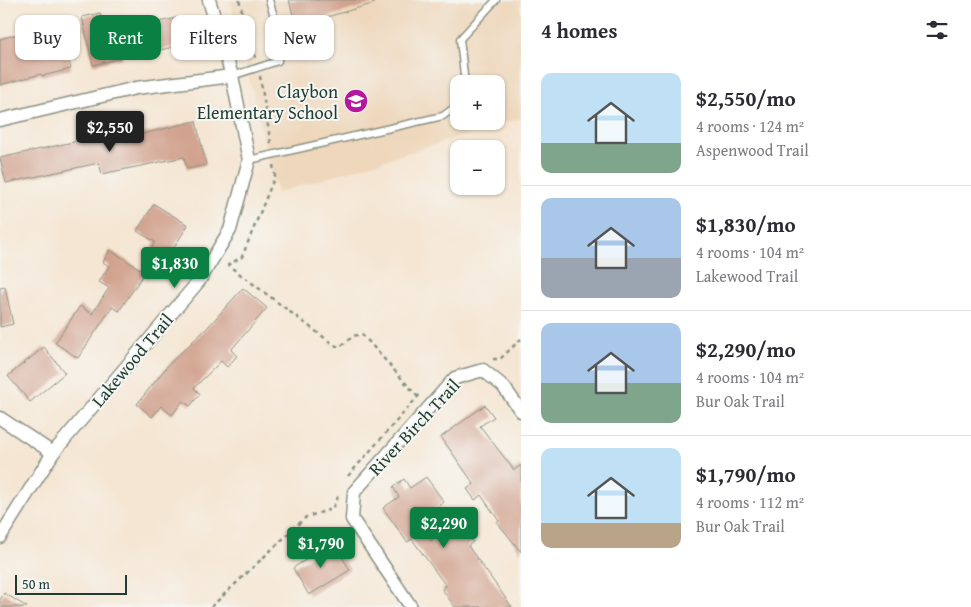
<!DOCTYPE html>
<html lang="en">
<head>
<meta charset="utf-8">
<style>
  :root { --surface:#fff; --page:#f7f7f7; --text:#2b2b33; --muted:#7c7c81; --line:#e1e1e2; --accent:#0b8043 }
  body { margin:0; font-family:"Gentium Book Plus",serif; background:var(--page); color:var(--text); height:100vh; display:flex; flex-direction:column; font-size:19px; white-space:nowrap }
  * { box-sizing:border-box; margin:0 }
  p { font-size:16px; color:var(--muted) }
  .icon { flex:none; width:28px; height:28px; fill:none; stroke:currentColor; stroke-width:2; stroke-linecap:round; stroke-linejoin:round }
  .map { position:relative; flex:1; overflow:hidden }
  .sheet { display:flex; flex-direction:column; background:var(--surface); width:450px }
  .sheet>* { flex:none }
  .banner { position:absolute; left:15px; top:15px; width:430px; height:45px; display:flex; gap:10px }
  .buttons { position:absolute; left:450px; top:75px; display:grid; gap:10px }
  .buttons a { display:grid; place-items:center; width:55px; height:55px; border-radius:10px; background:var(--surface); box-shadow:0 1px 4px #0004; font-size:25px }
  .scale { position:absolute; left:15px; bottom:12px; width:112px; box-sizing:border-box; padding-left:5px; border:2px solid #1f3d34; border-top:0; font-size:14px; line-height:18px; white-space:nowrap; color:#1f3d34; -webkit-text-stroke:4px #f6f6f2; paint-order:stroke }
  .price { position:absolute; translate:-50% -42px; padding:0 11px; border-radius:5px; background:var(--accent); color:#fff; font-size:16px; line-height:32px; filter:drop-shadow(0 1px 2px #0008) }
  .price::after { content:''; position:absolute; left:50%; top:30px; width:15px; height:11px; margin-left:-8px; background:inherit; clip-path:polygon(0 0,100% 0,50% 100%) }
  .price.current { background:#222; color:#fff }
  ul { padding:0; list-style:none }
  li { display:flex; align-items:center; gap:15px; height:125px; padding:0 20px }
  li+li { border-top:1px solid var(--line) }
  li span { display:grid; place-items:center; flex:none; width:140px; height:100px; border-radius:10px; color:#555 }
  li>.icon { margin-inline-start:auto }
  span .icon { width:60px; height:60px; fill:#fffc; stroke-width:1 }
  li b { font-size:21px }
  h2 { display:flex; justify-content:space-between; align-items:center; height:60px; padding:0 20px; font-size:21px }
  .pill { padding:0 18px; border-radius:10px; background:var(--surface); box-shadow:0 1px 4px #0004; font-size:18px; line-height:45px }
  .pill.current { background:var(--accent); color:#fff }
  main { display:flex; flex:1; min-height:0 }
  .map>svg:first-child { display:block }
</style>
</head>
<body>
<main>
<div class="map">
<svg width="521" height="607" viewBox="0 0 521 607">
  <rect width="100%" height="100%" fill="#f6f6f2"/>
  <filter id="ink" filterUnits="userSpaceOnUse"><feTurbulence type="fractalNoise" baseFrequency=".02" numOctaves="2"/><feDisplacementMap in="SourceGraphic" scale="10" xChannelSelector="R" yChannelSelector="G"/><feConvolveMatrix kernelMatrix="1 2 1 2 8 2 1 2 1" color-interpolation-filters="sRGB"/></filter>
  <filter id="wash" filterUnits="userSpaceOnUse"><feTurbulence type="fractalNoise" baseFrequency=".0096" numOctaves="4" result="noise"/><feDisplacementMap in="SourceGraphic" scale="20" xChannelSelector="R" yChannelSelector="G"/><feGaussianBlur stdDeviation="1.12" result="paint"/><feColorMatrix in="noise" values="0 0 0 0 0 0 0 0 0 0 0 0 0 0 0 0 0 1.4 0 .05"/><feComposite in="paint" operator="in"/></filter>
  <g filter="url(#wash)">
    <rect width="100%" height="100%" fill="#f5e6d3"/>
    <path fill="#eed7bb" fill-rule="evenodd" d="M 230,0 L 521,0 L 521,118 L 277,193 ZM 459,84 L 496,84 L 496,121 L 459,121 Z"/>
    <g id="blocks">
      <path fill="#d1a28e" d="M 289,0 L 374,0 L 375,3 L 296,26 Z
        M 100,13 L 103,22 L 113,20 L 122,58 L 93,65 L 82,17 Z
        M 177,18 L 182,45 L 147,53 L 141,26 Z
        M 18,34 L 21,45 L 63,35 L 71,69 L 42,76 L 41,74 L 0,85 L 0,39 Z
        M 196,121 L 206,165 L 187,169 L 184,157 L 102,174 L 99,163 L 6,183 L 0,158 L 128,130 L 130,137 Z
        M 154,204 L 188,225 L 166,260 L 150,250 L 155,242 L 137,231 Z
        M 110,250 L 145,272 L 119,311 L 112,307 L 78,358 L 55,343 L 80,306 L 92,314 L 109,288 L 99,282 L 109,266 L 103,262 Z
        M 5,287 L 13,324 L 0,327 L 0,288 Z
        M 243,288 L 267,308 L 231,350 L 237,356 L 227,367 L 221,361 L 194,388 L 200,394 L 190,406 L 183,401 L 172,415 L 161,406 L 152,417 L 137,404 L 169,364 L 208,327 Z
        M 44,347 L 65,373 L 30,402 L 8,376 Z
        M 485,405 L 494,417 L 480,426 L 514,470 L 521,465 L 521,552 L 497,522 L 499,521 L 481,495 L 475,500 L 467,489 L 474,484 L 441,437 Z
        M 426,477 L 444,502 L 417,521 L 431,541 L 458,522 L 473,542 L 468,546 L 512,607 L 455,607 L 442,589 L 446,586 L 412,539 L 407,542 L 383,508 L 399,497 L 393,487 L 404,479 L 410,488 Z
        M 333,542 L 350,570 L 309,595 L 293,568 Z
        M 4,593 L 27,607 L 0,607 L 0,600 Z"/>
    </g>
  </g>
  <g filter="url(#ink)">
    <use href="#blocks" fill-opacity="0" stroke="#8a9284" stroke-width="1"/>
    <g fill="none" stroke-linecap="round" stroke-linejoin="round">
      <g stroke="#8a9284" stroke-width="9">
        <path id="lane" d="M 232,76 L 278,61 L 281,39 L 269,0
          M 465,84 L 460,39 L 496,0
          M 249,160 L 443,116 L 459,104"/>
      </g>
      <g stroke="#8a9284" stroke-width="15">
        <path id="street" d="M 0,120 L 136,88 L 232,76
          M 0,418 L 53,453
          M 0,537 L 53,453 L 199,281 L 230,230 L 249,160 L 232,76 L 209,0
          M 411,607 L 352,519 L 354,492 L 455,378 L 483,370 L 503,386 L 521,411"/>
      </g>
      <path stroke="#8a9284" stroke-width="2.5" stroke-dasharray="4 4" stroke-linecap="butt" d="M 239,0 L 256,59
        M 260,76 L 271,145
        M 273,165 L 275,176 L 242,257 L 228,265 L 334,345 L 340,347 L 353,336 L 362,334 L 418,397
        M 493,359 L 500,359 L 521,339
        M 348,476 L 422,392
        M 211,607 L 306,517 L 332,509 L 339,495"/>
      <use href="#lane" stroke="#fff" stroke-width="6"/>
      <use href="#street" stroke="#fff" stroke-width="12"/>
    </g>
  </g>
  <defs>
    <g id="school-disc" transform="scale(1.25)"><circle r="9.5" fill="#b5179e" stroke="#f6f6f2"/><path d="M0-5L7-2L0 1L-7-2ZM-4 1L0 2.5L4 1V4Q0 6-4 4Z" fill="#fff"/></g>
  </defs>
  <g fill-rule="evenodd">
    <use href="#school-disc" x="356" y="101"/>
  </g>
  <g text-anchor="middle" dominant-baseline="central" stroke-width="4" stroke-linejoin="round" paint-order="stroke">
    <g font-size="18" fill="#1f3d34" stroke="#f6f6f2" text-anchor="end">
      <text x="338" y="91">Claybon<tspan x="338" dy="21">Elementary School</tspan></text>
    </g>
    <g font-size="18" fill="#1f3d34" stroke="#f6f6f2">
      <text transform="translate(132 360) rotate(-50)">Lakewood Trail</text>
      <text transform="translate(414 427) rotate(-47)">River Birch Trail</text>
    </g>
  </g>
</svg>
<div class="buttons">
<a>+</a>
<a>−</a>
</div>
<div class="scale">50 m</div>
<b class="price current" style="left:110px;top:153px">$2,550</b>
<b class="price" style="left:175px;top:289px">$1,830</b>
<b class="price" style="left:444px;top:549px">$2,290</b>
<b class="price" style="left:321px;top:569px">$1,790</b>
<div class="banner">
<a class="pill">Buy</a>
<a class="pill current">Rent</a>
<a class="pill">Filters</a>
<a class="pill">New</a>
</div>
</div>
<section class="sheet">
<h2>4 homes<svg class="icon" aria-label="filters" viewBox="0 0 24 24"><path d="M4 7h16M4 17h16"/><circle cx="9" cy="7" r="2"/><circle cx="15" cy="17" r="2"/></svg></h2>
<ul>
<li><span style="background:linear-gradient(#bfe0f5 70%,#7fa58c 0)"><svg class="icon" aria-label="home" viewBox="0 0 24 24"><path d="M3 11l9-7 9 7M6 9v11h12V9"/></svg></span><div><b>$2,550/mo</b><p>4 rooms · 124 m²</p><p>Aspenwood Trail</p></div></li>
<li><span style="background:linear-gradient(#a9c7e8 60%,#9aa5b1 0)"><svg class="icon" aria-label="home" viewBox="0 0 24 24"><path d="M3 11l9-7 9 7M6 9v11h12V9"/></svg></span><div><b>$1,830/mo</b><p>4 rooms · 104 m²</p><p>Lakewood Trail</p></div></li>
<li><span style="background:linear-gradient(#a9c7e8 60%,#7fa58c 0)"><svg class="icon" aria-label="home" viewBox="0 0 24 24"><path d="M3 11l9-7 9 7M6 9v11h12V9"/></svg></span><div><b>$2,290/mo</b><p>4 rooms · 104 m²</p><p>Bur Oak Trail</p></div></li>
<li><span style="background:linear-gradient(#bfe0f5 75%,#b9a48a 0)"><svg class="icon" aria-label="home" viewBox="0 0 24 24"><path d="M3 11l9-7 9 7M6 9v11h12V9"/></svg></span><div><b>$1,790/mo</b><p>4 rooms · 112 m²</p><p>Bur Oak Trail</p></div></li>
</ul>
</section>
</main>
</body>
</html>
